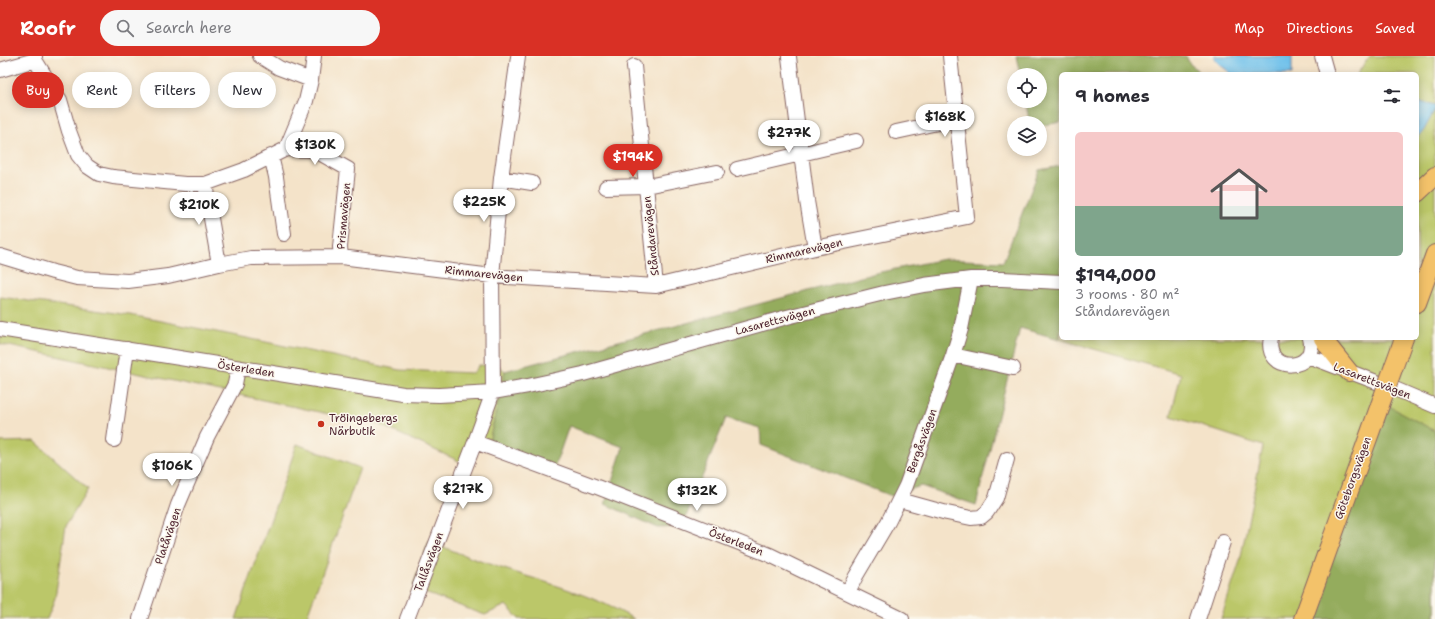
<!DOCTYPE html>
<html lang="en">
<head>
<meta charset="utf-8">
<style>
  :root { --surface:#fff; --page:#f7f7f7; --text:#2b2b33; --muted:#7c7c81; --accent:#d93025 }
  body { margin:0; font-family:"Shantell Sans",sans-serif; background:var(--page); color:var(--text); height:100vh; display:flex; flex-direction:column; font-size:15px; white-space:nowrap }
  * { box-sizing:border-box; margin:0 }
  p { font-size:13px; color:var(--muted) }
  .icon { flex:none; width:22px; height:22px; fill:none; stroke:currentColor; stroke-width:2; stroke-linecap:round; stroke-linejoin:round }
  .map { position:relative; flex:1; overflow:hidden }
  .side { position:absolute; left:1059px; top:16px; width:360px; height:268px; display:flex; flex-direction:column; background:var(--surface); border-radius:6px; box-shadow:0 2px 10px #0003 }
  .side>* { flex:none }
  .hud { position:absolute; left:12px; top:16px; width:380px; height:36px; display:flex; gap:8px }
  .buttons { position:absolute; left:1007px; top:12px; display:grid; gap:8px }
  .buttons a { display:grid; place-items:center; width:40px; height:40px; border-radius:50%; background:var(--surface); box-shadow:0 2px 10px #0003; font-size:20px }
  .price { position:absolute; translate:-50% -34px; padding:0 9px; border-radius:14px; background:#fff; color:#222; font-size:13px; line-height:26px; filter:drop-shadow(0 1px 2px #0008) }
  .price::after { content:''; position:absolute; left:50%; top:24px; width:12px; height:9px; margin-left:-6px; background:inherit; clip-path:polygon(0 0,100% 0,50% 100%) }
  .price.on { background:var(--accent); color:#fff }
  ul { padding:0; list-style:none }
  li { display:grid; align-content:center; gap:8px; height:212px; padding:0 16px }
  li span { display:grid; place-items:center; height:124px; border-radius:6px; color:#555 }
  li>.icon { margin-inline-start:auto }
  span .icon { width:72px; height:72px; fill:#fffc; stroke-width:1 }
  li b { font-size:17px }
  h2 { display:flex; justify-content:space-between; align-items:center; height:48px; padding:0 16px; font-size:17px }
  .pill { padding:0 14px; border-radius:18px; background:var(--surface); box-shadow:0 2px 10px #0003; font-size:14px; line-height:36px }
  .pill.on { background:var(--accent); color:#fff }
  header { display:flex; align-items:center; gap:24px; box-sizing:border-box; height:56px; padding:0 20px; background:var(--accent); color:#fff }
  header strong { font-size:19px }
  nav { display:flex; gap:22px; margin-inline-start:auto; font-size:14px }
  .search { width:280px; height:36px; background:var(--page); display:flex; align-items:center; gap:10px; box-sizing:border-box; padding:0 14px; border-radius:22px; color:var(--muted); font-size:15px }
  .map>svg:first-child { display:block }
</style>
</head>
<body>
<header>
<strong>Roofr</strong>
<div class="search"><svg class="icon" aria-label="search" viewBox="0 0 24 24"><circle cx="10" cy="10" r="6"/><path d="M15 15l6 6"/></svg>Search here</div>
<nav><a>Map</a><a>Directions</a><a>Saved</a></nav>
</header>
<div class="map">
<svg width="1435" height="563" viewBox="0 0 1435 563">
  <rect width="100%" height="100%" fill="#fbf7ec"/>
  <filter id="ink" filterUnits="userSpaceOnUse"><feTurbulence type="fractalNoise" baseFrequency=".025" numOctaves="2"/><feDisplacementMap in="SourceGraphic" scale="8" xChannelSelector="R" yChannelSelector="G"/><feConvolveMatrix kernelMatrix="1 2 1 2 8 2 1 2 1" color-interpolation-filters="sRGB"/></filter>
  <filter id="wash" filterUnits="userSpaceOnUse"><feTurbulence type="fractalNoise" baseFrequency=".012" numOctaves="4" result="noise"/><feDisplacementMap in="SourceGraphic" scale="16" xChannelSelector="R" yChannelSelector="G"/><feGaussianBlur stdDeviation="0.9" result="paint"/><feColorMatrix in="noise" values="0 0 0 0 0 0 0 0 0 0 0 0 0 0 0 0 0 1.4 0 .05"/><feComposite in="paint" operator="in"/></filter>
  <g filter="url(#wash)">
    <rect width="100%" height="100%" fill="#f4e3c9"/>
    <path fill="#bbc769" stroke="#82734a" d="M 1370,0 L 1435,0 L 1435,563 L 1221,563 L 1240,505 L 1263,390 L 1171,360 L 1181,318 L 1059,283 L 1061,271 L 1061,282 L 1417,282 L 1417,18 L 1357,18 Z
      M 0,241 L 130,259 L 237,280 L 400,314 L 473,317 L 479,309 L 499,310 L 505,315 L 489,386 L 459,405 L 380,369 L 0,288 Z
      M 35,385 L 88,433 L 66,470 L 55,542 L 47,563 L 0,563 L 0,386 Z
      M 297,388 L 360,412 L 306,563 L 236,563 Z
      M 429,485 C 449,493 469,502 489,508 C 536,524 591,537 634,563 L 519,563 L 506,549 L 485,559 L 425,537 L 413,529 Z"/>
    <path fill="#94ac5d" stroke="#6f6644" d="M 1016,0 L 1186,0 L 1190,8 L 1202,18 L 1061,18 L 1061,66 L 1040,70 L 1040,67 L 1030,67 L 1025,45 L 1040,45 L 1040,19 L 1020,19 Z
      M 1061,110 L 1061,271 L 1059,283 L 1020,272 L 976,449 L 921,430 L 891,440 L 761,389 L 760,372 L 726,362 L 682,471 L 658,472 L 605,448 L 623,391 L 569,370 L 555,410 L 489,386 L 505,315 L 876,217 L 944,203 L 1003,206 L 1039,114 Z
      M 1387,349 L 1435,375 L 1435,563 L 1310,563 Z"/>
    <path fill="#6fc1eb" stroke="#5c708b" d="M 1213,0 L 1292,0 L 1292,18 L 1232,18 L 1219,8 Z
      M 1417,45 L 1435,50 L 1435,54 L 1424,74 L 1417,83 Z"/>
  </g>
  <g filter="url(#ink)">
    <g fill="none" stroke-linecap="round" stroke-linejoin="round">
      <g stroke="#866462" stroke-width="16">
        <path id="minor" d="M 35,0 L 35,4 L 60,44 L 69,75 L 78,99 L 87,110 L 99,118 L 113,121 L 185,128 L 205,128 L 244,114 L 286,93 L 306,45 L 311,24 L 314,0
          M 260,0 L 279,12 L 311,24
          M 1322,0 L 1327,18
          M 789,1 L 807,145 L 815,192
          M 634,10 L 656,230
          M 0,14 L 35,4
          M 896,76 L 956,63
          M 286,93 L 314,94 L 348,113 L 340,191 L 341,201
          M 271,100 L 276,121 L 284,178
          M 737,113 L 856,85
          M 501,122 L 532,127
          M 205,128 L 219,208
          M 606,131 L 647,130 L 717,116
          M 0,200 L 53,216 L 77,222 L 128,225 L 168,220 L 219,208 L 251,202 L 341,201 L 492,220 L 656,230 L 815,192 L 967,161 L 950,0
          M 0,273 L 403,338 L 439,339 L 493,336 L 528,330 L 583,318 L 787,261 L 884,237 L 924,229 L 971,223 L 1002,223 L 1061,226
          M 1271,282 C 1263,318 1319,317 1310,282
          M 953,299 L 1013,312
          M 1308,300 L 1395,333 L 1435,350
          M 114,384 L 127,293
          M 475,386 L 597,431 L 770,499 L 902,563
          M 900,444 L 947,457 L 971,462 L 981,461 L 987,456 L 996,442 L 1007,403
          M 848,536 L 856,520 L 888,466 L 906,430 L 953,299 L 961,273 L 971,223
          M 140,563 L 178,449 L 207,381 L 235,328 L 238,312
          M 407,563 L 475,386 L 493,336 L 492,220 L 501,122 L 518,1
          M 1198,563 L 1223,486"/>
      </g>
      <g stroke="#866462" stroke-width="20">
        <path id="major" d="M 1417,137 L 1435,120
          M 1417,247 L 1435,198
          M 1323,282 L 1329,291 L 1349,316
          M 1394,310 L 1404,282
          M 1303,563 L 1380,349"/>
      </g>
      <use href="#minor" stroke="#fff" stroke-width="14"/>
      <use href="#major" stroke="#f3c26a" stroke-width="18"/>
      <g stroke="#866462" stroke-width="20" stroke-linecap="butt">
        <path id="major-bridge" d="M 1380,349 L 1394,310"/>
      </g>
      <use href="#major-bridge" stroke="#f3c26a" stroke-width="18"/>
    </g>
  </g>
  <circle fill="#c8321e" stroke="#fbf7ec" stroke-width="1.5" cx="321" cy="368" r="4"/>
  <g text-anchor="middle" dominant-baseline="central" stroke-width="3" stroke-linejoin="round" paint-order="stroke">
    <g font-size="11" fill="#4a1f2b" stroke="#fbf7ec">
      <text transform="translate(344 160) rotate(-85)">Prismavägen</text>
      <text transform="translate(651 180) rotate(-96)">Ståndarevägen</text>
      <text transform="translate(804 195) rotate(-13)">Rimmarevägen</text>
      <text transform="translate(484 218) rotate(6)">Rimmarevägen</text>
      <text transform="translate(775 265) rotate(-15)">Lasarettsvägen</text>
      <text transform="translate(246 313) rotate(9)">Österleden</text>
      <text transform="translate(1372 325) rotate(21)">Lasarettsvägen</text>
      <text transform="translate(922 385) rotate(-70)">Bergåsvägen</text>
      <text transform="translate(1353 422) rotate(-70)">Göteborgsvägen</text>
      <text transform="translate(168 480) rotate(-71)">Platåvägen</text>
      <text transform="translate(736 486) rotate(21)">Österleden</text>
      <text transform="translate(429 506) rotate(-69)">Tallåsvägen</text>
    </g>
    <g font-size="11" fill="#4a1f2b" stroke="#fbf7ec" text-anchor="start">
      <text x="329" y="362">Tröingebergs<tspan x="329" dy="13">Närbutik</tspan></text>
    </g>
  </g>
</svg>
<div class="buttons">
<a><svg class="icon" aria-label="locate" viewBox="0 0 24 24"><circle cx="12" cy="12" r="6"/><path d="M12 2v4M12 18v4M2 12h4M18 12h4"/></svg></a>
<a><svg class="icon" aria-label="layers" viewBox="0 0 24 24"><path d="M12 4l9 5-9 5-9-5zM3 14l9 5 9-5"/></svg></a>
</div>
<b class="price" style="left:945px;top:82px">$168K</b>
<b class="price" style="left:789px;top:98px">$277K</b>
<b class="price" style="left:315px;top:110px">$130K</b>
<b class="price on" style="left:633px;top:122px">$194K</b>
<b class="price" style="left:484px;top:167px">$225K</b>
<b class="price" style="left:199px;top:170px">$210K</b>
<b class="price" style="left:172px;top:431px">$106K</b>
<b class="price" style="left:463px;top:454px">$217K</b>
<b class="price" style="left:697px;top:456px">$132K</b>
<div class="hud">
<a class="pill on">Buy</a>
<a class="pill">Rent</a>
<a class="pill">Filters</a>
<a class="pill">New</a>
</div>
<section class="side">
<h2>9 homes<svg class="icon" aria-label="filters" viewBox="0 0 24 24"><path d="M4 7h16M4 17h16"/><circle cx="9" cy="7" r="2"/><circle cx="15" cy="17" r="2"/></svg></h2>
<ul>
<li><span style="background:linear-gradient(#f6c9c9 60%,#7fa58c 0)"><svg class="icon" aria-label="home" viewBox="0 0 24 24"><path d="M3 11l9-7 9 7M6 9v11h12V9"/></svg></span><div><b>$194,000</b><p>3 rooms · 80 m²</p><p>Ståndarevägen</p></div></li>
</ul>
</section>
</div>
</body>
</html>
